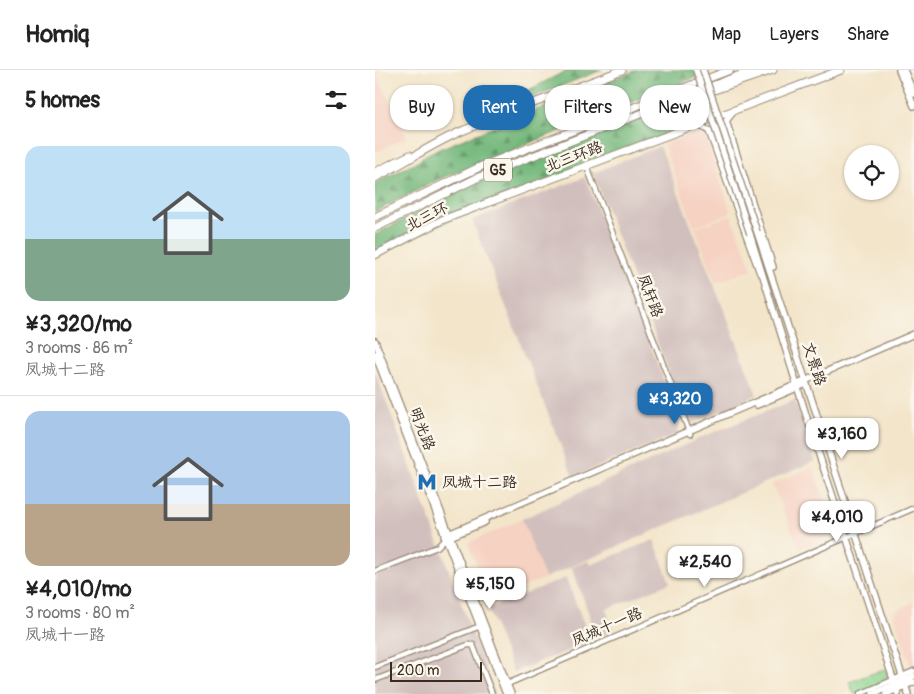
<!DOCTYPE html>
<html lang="en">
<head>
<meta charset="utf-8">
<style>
  :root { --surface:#fff; --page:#f2f2f2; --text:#222; --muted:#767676; --line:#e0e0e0; --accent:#1f6fb2 }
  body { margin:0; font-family:Pangolin,"LXGW WenKai TC",sans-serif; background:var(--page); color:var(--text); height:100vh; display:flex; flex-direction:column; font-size:19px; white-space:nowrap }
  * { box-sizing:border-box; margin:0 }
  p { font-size:16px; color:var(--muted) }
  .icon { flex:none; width:28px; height:28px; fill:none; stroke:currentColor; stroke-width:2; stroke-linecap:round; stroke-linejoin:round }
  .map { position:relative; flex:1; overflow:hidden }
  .sheet { display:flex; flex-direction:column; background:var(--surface); width:375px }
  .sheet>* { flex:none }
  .top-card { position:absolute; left:15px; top:15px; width:449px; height:45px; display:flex; gap:10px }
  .controls { position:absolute; left:469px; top:75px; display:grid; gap:10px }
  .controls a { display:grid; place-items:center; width:55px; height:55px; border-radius:50%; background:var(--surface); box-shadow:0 1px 4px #0004; font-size:25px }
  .scale { position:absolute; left:15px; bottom:12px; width:92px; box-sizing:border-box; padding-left:5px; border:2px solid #3b2a1e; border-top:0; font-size:14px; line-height:18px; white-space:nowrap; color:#3b2a1e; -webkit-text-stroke:4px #fbf7ec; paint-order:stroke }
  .price { position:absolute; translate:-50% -42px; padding:0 11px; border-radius:10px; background:#fff; color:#222; font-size:16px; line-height:32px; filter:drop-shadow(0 1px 2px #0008) }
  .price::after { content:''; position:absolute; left:50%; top:30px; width:15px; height:11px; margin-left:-8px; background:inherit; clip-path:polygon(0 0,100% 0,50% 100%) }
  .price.active { background:var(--accent); color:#fff }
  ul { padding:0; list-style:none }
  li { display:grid; align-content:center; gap:10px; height:265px; padding:0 25px }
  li+li { border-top:1px solid var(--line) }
  li span { display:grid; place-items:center; height:155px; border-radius:15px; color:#555 }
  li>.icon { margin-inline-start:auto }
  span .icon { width:90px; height:90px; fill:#fffc; stroke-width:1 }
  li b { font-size:21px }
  h2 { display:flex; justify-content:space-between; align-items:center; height:60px; padding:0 25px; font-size:21px }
  .pill { padding:0 18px; border-radius:20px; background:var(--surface); box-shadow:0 1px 4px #0004; font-size:18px; line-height:45px }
  .pill.active { background:var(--accent); color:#fff }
  header { display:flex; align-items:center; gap:30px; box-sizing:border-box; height:70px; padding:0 25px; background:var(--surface); border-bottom:1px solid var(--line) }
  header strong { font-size:24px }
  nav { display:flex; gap:28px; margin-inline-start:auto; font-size:18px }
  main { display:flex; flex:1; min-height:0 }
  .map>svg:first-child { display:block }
</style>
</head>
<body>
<header>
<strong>Homiq</strong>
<nav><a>Map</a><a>Layers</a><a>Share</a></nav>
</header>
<main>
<section class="sheet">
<h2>5 homes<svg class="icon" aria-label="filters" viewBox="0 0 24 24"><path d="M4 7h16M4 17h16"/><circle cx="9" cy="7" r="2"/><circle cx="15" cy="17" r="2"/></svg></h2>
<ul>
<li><span style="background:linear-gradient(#bfe0f5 60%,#7fa58c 0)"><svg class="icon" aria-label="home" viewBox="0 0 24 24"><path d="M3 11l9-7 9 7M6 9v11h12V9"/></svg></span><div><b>¥3,320/mo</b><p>3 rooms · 86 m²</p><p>凤城十二路</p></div></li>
<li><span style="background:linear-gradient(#a9c7e8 60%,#b9a48a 0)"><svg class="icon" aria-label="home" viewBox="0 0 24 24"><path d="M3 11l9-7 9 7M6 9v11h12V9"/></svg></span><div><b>¥4,010/mo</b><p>3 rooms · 80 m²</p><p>凤城十一路</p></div></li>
</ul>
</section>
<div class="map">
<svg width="539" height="624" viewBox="0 0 539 624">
  <defs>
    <pattern id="forest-firs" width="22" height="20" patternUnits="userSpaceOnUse" patternTransform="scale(1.25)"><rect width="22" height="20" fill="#72b77a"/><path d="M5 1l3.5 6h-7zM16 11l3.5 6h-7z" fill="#5f9563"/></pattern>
    <pattern id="park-dots" width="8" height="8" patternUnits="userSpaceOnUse" patternTransform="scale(1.25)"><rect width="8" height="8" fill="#8ed690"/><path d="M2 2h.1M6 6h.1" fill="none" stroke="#7bb87c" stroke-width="1.8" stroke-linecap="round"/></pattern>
  </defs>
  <rect width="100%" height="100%" fill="#fbf7ec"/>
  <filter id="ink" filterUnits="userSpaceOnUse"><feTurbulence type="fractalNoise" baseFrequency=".02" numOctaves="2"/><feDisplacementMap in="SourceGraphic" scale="10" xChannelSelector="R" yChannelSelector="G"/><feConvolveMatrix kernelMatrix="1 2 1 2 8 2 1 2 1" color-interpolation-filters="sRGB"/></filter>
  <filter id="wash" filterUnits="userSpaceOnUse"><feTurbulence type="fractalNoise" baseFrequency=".0096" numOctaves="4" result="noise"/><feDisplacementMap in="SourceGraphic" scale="20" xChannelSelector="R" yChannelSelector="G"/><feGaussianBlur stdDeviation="1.12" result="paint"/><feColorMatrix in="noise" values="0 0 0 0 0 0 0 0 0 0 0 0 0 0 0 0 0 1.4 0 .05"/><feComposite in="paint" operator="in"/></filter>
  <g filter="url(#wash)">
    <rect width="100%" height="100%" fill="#f3e5ca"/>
    <path fill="#f6d2c3" d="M 0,1 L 32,67 L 0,82 Z
      M 328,60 L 356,143 L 319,157 L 288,74 Z
      M 356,145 L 377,199 L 341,213 L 320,158 Z
      M 438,397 L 461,464 L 425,479 L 397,414 Z
      M 147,449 L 170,508 L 115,531 L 93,473 Z
      M 539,532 L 539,596 L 536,597 L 518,542 Z"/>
    <path fill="#d1bfbd" d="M 285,76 L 382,325 L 314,355 L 218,103 Z
      M 210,107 L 305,352 L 302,364 L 198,407 L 97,150 Z
      M 0,301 L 93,552 L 120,624 L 0,624 Z
      M 420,330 L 440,391 L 170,508 L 147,449 L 332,365 Z
      M 279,470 L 295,513 L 231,539 L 238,561 L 222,567 L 197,497 L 213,491 L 215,495 Z
      M 191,508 L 216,572 L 138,602 L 113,538 Z"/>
    <path fill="url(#forest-firs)" stroke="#56704c" d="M 201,0 L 227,0 L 101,49 L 97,40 L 116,33 L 116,27 L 139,20 L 144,25 L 189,2 Z
      M 262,0 L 319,0 L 321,7 L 64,109 L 0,142 L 0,113 L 44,91 L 54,83 Z
      M 328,28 L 334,48 L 99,139 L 0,185 L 0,165 C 103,107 215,65 328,28 Z"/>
    <path fill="url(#park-dots)" stroke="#648057" d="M 510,599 L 512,607 L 511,612 L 485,624 L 479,624 L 474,612 Z"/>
  </g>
  <g filter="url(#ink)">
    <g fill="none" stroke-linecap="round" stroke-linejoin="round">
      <g stroke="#978874" stroke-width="7">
        <path id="minor" d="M 212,97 L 315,364
          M 0,501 L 62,477 L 70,469
          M 0,597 L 108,555
          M 0,610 L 93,575 L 98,575 L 117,624
          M 130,615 L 539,438
          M 485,624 L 539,601"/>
      </g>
      <g stroke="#978874" stroke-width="8">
        <path id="major" d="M 524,0 L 539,36
          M 529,0 L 539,24
          M 359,41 L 351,51 L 398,197
          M 324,55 L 334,61 L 385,203
          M 382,162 L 533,624
          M 375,164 L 432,348 L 523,624
          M 0,271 L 136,624
          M 0,284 L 131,624
          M 382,335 L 431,314
          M 69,466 L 539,264
          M 70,469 L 110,452
          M 498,624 L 539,606
          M 511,624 L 539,612"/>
      </g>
      <g stroke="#978874" stroke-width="9">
        <path id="highway" d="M 339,20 L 398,0
          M 0,102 L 35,85
          M 0,108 C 30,93 56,74 87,61 C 139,39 194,21 247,0
          M 0,147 L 107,96 L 355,0
          M 0,158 L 104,107 L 378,0
          M 0,185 L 67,150 L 466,0"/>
      </g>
      <use href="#minor" stroke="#fff" stroke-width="4.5"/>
      <use href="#major" stroke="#fff" stroke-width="5.5"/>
      <use href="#highway" stroke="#fff" stroke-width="7"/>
      <g stroke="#978874" stroke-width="8" stroke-linecap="butt">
        <path id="major-bridge" d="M 321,0 L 375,164
          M 328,0 L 382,162"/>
      </g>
      <use href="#major-bridge" stroke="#fff" stroke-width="5.5"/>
    </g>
  </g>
  <defs>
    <g id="metro-bare" transform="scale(1.5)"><path d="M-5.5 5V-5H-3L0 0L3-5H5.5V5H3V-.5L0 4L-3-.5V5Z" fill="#1f6fb2" stroke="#fbf7ec" stroke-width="2.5" paint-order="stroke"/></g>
  </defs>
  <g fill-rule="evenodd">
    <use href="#metro-bare" x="52" y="412"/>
  </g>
  <g text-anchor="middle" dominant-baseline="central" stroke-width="5" stroke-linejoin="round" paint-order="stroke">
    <rect fill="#fbf7ec" stroke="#75685c" stroke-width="1" x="109" y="88.5" width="28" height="23" rx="4"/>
    <g font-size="14" font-weight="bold" fill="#3b2a1e">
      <text x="123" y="100">G5</text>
    </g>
    <g font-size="15" fill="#3b2a1e" stroke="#fbf7ec">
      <text transform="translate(199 87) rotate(-21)">北三环路</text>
      <text transform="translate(52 147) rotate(-27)">北三环</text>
      <text transform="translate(275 226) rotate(69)">凤轩路</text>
      <text transform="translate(439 294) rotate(72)">文景路</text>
      <text transform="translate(47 359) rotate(69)">明光路</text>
      <text transform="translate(232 557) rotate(-23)">凤城十一路</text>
    </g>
    <g font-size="15" fill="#3b2a1e" stroke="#fbf7ec" text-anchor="start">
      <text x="67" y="412">凤城十二路</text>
    </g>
  </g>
</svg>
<div class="controls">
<a><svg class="icon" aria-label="locate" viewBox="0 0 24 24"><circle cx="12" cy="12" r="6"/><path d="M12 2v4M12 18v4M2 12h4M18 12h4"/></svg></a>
</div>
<div class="scale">200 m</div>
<b class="price active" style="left:300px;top:355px">¥3,320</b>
<b class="price" style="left:467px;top:390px">¥3,160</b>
<b class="price" style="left:462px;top:473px">¥4,010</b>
<b class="price" style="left:330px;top:518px">¥2,540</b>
<b class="price" style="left:115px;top:540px">¥5,150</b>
<div class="top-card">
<a class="pill">Buy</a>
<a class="pill active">Rent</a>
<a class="pill">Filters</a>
<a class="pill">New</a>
</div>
</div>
</main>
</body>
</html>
